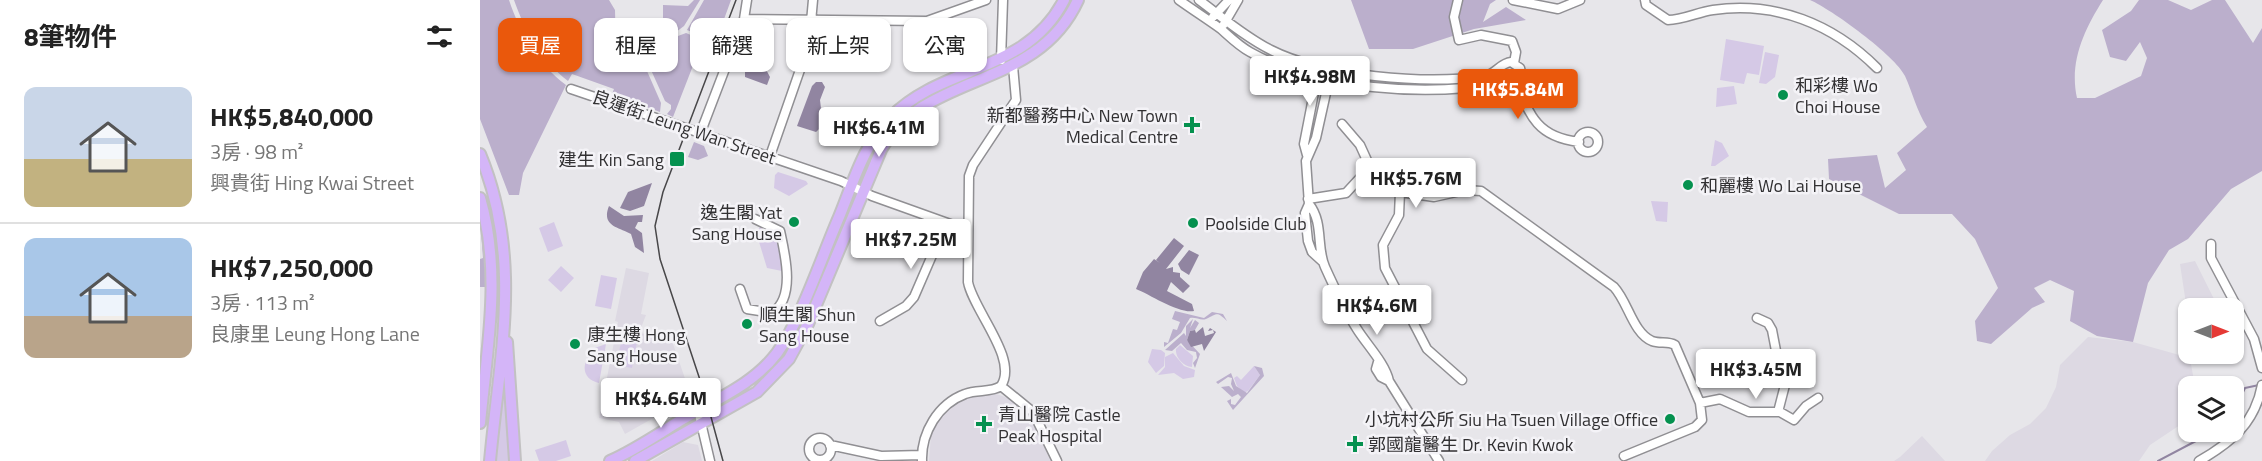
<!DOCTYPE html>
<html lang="zh-TW">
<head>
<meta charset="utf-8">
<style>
  :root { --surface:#fff; --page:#f6f6f6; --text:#222; --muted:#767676; --line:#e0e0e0; --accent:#ea580c }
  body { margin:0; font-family:"Titillium Web","Noto Sans TC",sans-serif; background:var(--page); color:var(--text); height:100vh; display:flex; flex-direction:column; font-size:22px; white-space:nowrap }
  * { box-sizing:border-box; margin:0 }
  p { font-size:20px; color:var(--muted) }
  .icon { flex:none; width:33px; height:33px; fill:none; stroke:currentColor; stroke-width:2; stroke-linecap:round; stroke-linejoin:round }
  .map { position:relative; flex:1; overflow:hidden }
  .sheet { display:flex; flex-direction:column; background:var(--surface); width:480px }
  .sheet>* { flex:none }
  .hud { position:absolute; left:18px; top:18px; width:570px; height:54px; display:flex; gap:12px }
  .needle { width:39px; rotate:90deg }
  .fabs { position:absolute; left:1698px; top:298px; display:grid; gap:12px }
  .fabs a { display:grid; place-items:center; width:66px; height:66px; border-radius:12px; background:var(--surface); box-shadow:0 2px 4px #0004; font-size:30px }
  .price { position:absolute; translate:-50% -51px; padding:0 14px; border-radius:6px; background:#fff; color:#222; font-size:20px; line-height:39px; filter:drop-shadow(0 2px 3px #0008) }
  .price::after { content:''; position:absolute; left:50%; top:36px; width:18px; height:14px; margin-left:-9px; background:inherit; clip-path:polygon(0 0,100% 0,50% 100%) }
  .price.on { background:var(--accent); color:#fff }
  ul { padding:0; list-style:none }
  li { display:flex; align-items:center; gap:18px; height:150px; padding:0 24px }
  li+li { border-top:2px solid var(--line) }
  li span { display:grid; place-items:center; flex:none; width:168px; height:120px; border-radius:12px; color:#555 }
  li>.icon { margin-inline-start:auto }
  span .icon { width:72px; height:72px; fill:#fffc; stroke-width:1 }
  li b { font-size:26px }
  h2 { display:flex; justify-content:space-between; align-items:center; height:72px; padding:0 24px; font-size:26px }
  .pill { padding:0 21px; border-radius:12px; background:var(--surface); box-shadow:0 2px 4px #0004; font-size:21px; line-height:54px }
  .pill.on { background:var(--accent); color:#fff }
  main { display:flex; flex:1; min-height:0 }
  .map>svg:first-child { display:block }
</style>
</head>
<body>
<main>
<section class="sheet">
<h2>8筆物件<svg class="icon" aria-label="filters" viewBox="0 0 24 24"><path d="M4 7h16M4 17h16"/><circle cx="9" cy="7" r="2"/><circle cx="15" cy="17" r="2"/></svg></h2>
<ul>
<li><span style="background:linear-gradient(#c9d6e8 60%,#c2b280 0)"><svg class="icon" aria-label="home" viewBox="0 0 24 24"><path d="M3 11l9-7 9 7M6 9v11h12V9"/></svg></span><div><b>HK$5,840,000</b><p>3房 · 98 m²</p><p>興貴街 Hing Kwai Street</p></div></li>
<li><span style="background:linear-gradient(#a9c7e8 65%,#b9a48a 0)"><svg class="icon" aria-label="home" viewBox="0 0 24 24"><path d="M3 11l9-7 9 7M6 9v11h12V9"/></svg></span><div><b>HK$7,250,000</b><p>3房 · 113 m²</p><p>良康里 Leung Hong Lane</p></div></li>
</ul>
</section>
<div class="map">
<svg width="1782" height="461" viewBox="0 0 1782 461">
  <rect width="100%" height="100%" fill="#e7e6ea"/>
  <path fill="#ddd9e3" d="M 1715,261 L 1739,309 L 1708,309 L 1708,317 L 1700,264 Z
    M 146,268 L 169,273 L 161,314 L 166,315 L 159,333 L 191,338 L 209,390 L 197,394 L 200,403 L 145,434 L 139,422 L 119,418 L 138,322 L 135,321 Z
    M 1608,337 L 1653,342 L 1710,358 L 1715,387 L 1708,387 L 1708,409 L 1700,425 L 1670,445 L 1659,461 L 1505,461 L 1512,451 L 1530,435 L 1550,424 L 1566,408 L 1576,387 L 1580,365 Z
    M 513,393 L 534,400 L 546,409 L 571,461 L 449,461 L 451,434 L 461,414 L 484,397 Z
    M 1442,436 L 1465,461 L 1414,461 L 1420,457 Z
    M 203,442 L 218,445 L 222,461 L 172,461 Z"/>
  <path fill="#d5c9e6" d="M 1246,39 L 1284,46 L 1279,75 L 1267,73 L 1264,84 L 1240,80 Z
    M 1285,52 L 1299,55 L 1295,77 L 1286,84 L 1279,83 Z
    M 1254,86 L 1257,104 L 1236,107 L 1237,88 Z
    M 1235,140 L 1242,143 L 1249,156 L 1235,166 L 1231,166 Z
    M 298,172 L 326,181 L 328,184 L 309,196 L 294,188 L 295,175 Z
    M 1171,201 L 1188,202 L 1187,222 L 1176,221 Z
    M 74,222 L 83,246 L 68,252 L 59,228 Z
    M 282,225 L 297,232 L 302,271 L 287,268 L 276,232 Z
    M 81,266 L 94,278 L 81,292 L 68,280 Z
    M 121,275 L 137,278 L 131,309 L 115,306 Z
    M 143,334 L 158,337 L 152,368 L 136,365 Z
    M 126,344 L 119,383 C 105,380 101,369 108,357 L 106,351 Z
    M 700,345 L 713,356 L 712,367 C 703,366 695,357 696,349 Z
    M 672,349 L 681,350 L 685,353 L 684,366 L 676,373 L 668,362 Z
    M 693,353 L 704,366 L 715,370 L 714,377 L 703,379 L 694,373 L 678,375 L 685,367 L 685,357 Z
    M 774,366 L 780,375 L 768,391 L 764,393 L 757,386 L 754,378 L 757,376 L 761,380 Z
    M 24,379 L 31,461 L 14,461 Z
    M 86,440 L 91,456 L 76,461 L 59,461 L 55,450 Z"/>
  <path fill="#bbafcc" d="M 0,0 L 29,0 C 40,33 58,64 86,85 L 43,173 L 39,195 L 29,195 L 0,119 Z
    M 34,0 L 129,0 L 135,10 L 136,52 L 148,64 L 167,71 L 181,103 L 180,112 L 132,94 L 134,89 L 92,74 L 88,81 C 61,60 45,31 34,0 Z
    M 214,0 L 220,0 L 204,26 L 196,32 L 183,26 L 183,5 L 208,6 Z
    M 224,0 L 251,0 L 243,22 L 232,18 L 224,37 L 207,30 Z
    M 871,0 L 1016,0 L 1010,4 L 1003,22 L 1026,7 L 1046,20 L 994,29 L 933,49 L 889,49 Z
    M 1330,0 L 1623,0 C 1604,30 1589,62 1597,98 L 1615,98 L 1661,76 L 1667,58 L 1660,42 L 1646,61 L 1630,57 L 1622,30 L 1651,11 L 1659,0 L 1688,0 L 1711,10 L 1732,0 L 1745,0 L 1773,43 L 1782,28 L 1782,171 L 1751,189 L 1708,239 L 1689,250 L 1668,283 L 1653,342 L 1617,336 L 1590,321 L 1594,291 L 1570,280 L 1554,288 L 1565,302 L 1552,308 L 1511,344 L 1497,341 L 1495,321 L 1518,288 L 1495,239 L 1472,214 L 1419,214 L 1349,179 L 1348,159 L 1397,155 L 1405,188 L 1426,170 L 1417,153 L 1447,127 C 1436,109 1433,94 1425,76 C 1416,56 1351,9 1330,0 Z
    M 170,25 L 176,25 C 192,39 196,49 175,62 L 155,63 L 142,53 L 139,40 L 170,41 Z
    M 206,33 L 223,40 L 193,117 L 187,114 L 191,109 L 191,105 L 185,101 L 171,70 L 190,55 L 198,36 Z
    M 214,142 L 224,146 L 228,156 L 218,160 L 208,157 Z
    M 0,219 L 7,287 L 0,287 L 0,259 L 3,258 Z
    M 695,311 L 724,318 L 732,312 L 743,314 L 747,321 C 736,311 738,314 726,319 C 721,321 716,317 710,318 L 701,333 L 684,347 L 684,342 L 688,343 L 693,329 L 697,330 L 700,322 L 692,319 Z
    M 713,319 L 710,328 L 715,320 L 719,323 L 715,330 L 710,331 L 707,340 L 720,354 L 715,368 L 713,363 L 717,358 L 716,352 L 707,350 L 701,343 L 692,351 L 685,350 L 704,333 L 706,336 L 706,326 Z
    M 774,366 L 782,368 L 784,376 L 753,410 L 747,401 L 751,399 L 751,404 L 755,405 L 761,397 L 758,394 L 752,397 L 741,387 L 749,386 L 754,391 L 751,384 L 752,378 L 748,377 L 738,384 L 736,382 L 751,373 L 756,386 L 767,393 L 780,375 Z"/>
  <path fill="#9185a1" d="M 482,23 L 485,31 L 452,40 L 450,34 Z
    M 271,58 L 282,62 L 290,77 L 287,85 L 265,77 L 265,66 Z
    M 336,82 L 342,82 L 345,87 L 340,100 L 343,125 L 336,132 L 317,126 L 332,86 Z
    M 172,183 L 164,206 L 150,211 L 140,208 L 148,192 Z
    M 129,206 L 144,216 L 163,215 L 162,222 L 158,222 L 155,228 L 162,233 L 164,253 L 155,247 L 151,234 C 138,227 121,226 129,206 Z
    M 694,238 L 704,246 L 686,269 L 693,267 L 693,272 L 700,273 L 700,277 L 710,286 L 703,293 L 691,282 L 687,291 L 712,304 L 714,311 C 699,314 671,295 656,289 L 663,272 L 674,259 L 680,263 L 676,260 Z
    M 709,250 L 719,255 L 709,275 L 701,270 L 698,264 Z
    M 723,327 L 725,336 L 734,333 L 733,330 L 728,331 L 730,328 L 736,332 L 724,351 L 722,344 L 711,347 L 707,340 L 710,331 L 715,330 L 716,333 Z"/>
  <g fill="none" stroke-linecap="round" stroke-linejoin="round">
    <path stroke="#9185a1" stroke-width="2" d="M 1754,411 L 1765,388 L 1779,385
      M 1678,461 L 1733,432"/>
    <g stroke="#908f93" stroke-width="11">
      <path id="minor" d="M 699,0 C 713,10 727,19 741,29 C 750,37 759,46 770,52 C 838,90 946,97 1022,83 C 1034,89 1044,81 1040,68 L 1031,62 C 1020,63 1015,75 1004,76 C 947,85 842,76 791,50 C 765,37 742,17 719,0
        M 978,0 L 974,17 L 979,40 L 1001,35 L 1032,41 L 1036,52 L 1034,63
        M 1033,0 L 1078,9 L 1100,0
        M 1165,0 L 1166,5 L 1188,20 C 1203,20 1218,12 1233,10 C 1296,1 1353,24 1397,68
        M 733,17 L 749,0
        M 264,19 L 447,21 L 506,0
        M 744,24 L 758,0
        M 521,60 L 523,0
        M 1037,83 C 1050,117 1058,137 1099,142
        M 91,89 L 361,181 L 392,196 L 487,230
        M 862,124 L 880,145 L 890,167 L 920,192 L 954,197 L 985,190 L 1001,191 L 1134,287 C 1148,302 1153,333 1172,341 C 1180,344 1188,341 1195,345 L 1220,403 L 1222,420 L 1215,427 L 1144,456
        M1098 142a10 10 0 1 1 20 0a10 10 0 1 1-20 0Z
        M 220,134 L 264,19 L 267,0
        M 827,155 L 824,144 L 838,72
        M 290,156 L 329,44 L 333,0
        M 920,192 L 919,215 L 903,245 L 905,268 L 947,349 L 982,380
        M 828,199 L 866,193 L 890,167
        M 829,204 C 844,223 836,247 845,267 C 854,287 865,310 877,329 C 887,345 905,363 909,381 L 959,461
        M 1731,244 L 1731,258 L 1774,339 L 1782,368
        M 843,262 L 832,252 L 828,241 L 825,213 L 829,204 L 826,161 L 836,138 L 850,75
        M 260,289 L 267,309 L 292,313 C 316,298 305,254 300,231 L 275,219
        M 1277,318 L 1288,323 L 1292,330 L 1297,356 L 1306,381 L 1298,412
        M 400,321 L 426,306 L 434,297 L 466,223
        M 898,362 L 896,369 L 901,377 L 909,381
        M 521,386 C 539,359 493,310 488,282 L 489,176 L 493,165 L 536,100 L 533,66
        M 521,386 L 553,412 L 577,461
        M 1220,403 L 1240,399 L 1269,412 L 1300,412 L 1314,420 L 1326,406 L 1338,398
        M 218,410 L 230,461
        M329 449a11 11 0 1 1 22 0a11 11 0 1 1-22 0Z
        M 350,445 L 401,456 L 442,455
        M 442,461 C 441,433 458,404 485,394 C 497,389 511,393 521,386
        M 1719,461 C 1752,442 1775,423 1782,385"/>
    </g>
    <g stroke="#c2c1c2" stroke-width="14">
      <path id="major" d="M 0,154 C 43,258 20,353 10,461
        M 0,198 C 22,272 7,348 0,423
        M 27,342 L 35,461
        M 130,461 C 155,450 178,434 201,420 C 234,400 273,385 297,353 C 321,320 342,256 359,217 C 373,183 384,143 411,117 C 463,64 546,74 584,0
        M 155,461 L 277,392 L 309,359 L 328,324 L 401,150 C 445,70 556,92 598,0"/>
    </g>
    <use href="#minor" stroke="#fff" stroke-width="8"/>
    <use href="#major" stroke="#d4b5f8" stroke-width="10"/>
    <path stroke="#484749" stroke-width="1.5" d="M 243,461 L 225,395 L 180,259 L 175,226 L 183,192 L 256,0"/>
  </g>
  <g fill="#05914f" stroke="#f4f3f7" stroke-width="2">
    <circle cx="1303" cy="95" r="6"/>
    <path d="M709 116h6v6h6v6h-6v6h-6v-6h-6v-6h6z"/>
    <rect x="189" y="151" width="16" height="16" rx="3"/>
    <circle cx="1208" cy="185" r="6"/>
    <circle cx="314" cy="222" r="6"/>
    <circle cx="713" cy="223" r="6"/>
    <circle cx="267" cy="324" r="6"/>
    <circle cx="95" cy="344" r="6"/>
    <circle cx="1190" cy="419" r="6"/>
    <path d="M501 415h6v6h6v6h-6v6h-6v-6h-6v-6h6z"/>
    <path d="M872 435h6v6h6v6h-6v6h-6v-6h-6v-6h6z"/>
  </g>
  <g text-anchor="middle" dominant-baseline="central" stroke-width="5" stroke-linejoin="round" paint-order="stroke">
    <g font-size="18" fill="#323133" stroke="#f4f3f7" text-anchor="start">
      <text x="1315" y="85">和彩樓 Wo<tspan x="1315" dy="21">Choi House</tspan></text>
      <text x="698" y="115" text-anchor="end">新都醫務中心 New Town<tspan x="698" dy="21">Medical Centre</tspan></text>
      <text x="184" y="159" text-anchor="end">建生 Kin Sang</text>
      <text x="1220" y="185">和麗樓 Wo Lai House</text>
      <text x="302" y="212" text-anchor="end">逸生閣 Yat<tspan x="302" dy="21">Sang House</tspan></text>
      <text x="725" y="223">Poolside Club</text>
      <text x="279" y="314">順生閣 Shun<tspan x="279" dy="21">Sang House</tspan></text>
      <text x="107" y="334">康生樓 Hong<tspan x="107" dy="21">Sang House</tspan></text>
      <text x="518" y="414">青山醫院 Castle<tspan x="518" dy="21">Peak Hospital</tspan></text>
      <text x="1178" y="419" text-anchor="end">小坑村公所 Siu Ha Tsuen Village Office</text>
      <text x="888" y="444">郭國龍醫生 Dr. Kevin Kwok</text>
    </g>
    <g font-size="18" fill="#323133" stroke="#f4f3f7">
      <text transform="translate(204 127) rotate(19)">良運街 Leung Wan Street</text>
    </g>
  </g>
</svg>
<div class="fabs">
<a><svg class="needle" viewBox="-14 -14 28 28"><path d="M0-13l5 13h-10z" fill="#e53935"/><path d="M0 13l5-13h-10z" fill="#767676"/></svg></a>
<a><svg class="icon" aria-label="layers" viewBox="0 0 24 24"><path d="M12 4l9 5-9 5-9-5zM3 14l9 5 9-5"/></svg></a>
</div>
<b class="price" style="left:830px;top:107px">HK$4.98M</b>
<b class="price on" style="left:1038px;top:120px">HK$5.84M</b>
<b class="price" style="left:399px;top:158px">HK$6.41M</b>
<b class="price" style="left:936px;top:209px">HK$5.76M</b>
<b class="price" style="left:431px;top:270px">HK$7.25M</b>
<b class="price" style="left:897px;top:336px">HK$4.6M</b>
<b class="price" style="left:1276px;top:400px">HK$3.45M</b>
<b class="price" style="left:181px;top:429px">HK$4.64M</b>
<div class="hud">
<a class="pill on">買屋</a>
<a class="pill">租屋</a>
<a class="pill">篩選</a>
<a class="pill">新上架</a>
<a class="pill">公寓</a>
</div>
</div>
</main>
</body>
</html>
